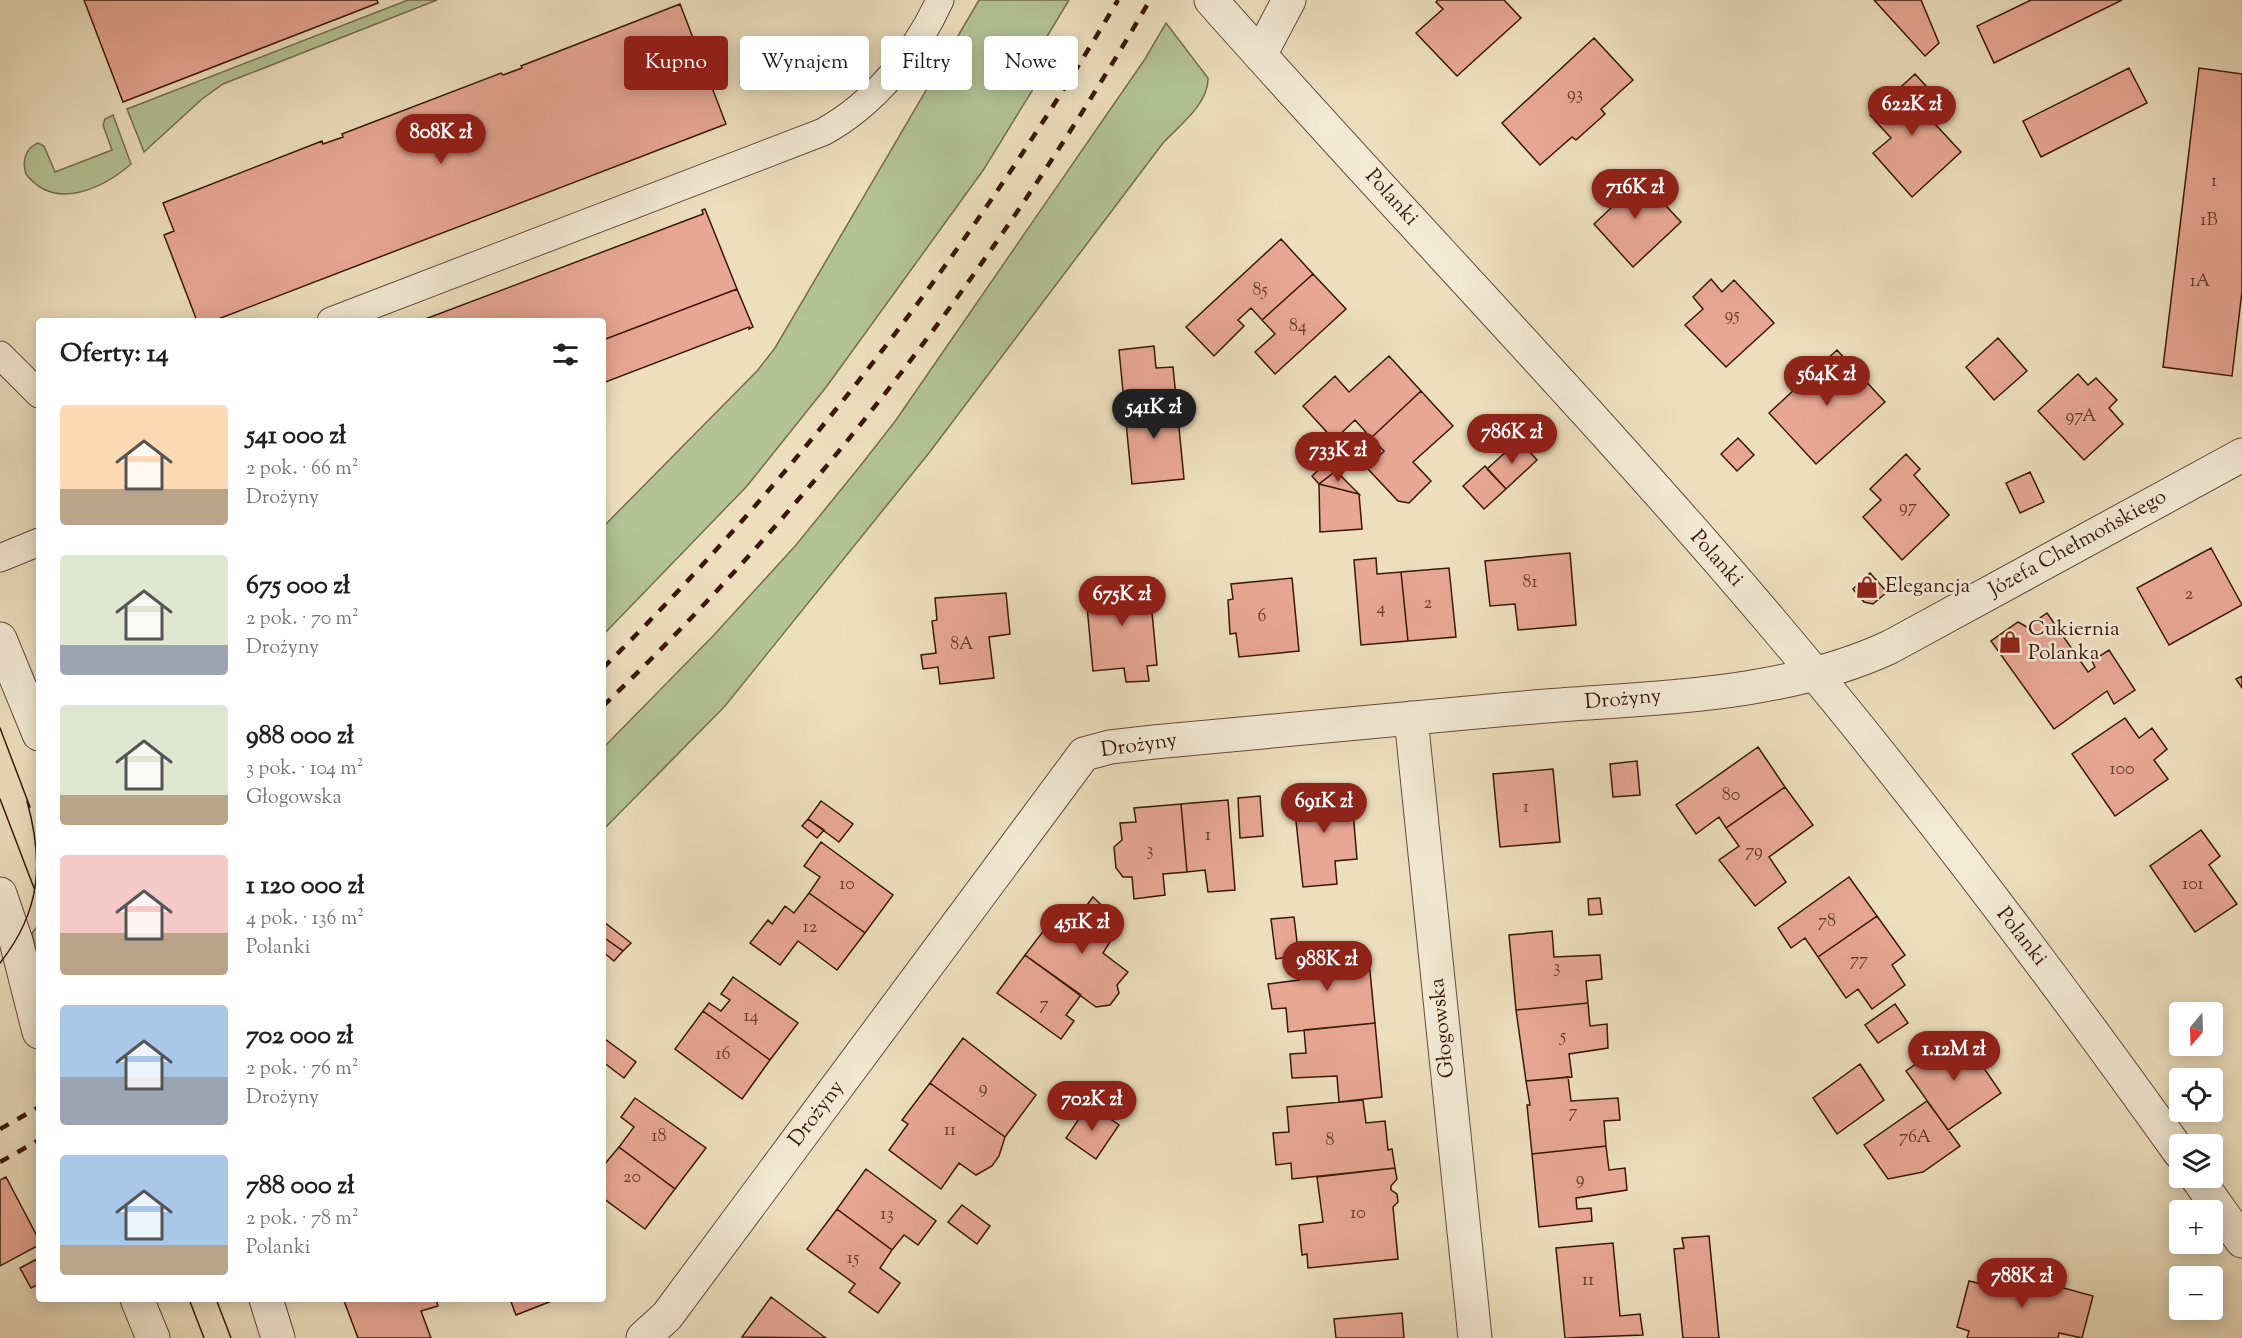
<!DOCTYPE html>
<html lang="pl">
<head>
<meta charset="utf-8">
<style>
  :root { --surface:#fff; --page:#f6f6f6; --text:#222; --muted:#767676; --accent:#8f2418 }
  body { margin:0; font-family:"Sorts Mill Goudy",serif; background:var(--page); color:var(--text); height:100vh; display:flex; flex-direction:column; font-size:22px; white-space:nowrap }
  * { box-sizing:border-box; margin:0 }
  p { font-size:20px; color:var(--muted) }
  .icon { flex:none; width:33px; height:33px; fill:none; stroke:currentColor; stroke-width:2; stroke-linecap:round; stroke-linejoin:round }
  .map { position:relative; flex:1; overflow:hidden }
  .panel { position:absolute; left:36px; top:318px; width:570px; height:984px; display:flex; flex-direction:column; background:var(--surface); border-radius:6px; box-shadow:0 3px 15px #0003 }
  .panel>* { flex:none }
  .banner { position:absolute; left:624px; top:36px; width:570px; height:54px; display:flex; gap:12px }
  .needle { width:39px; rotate:199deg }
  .tools { position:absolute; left:2169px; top:1002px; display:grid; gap:12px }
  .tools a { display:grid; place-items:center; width:54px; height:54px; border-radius:6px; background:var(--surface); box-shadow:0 3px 15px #0003; font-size:30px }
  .price { position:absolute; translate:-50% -51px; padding:0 14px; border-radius:21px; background:var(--accent); color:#fff; font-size:20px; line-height:39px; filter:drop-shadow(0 2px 3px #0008) }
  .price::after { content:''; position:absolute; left:50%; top:36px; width:18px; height:14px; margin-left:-9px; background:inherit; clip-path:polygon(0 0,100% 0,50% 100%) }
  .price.on { background:#222; color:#fff }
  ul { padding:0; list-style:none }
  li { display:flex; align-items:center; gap:18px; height:150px; padding:0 24px }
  li span { display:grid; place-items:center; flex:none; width:168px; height:120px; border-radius:6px; color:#555 }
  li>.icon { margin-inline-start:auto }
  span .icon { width:72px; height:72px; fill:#fffc; stroke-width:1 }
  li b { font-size:26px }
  h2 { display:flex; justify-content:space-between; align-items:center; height:72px; padding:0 24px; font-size:26px }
  .tag { padding:0 21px; border-radius:6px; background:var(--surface); box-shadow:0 3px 15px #0003; font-size:21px; line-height:54px }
  .tag.on { background:var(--accent); color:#fff }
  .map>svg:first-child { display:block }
</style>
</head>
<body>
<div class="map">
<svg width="2242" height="1338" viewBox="0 0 2242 1338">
  <rect width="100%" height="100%" fill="#eddfbe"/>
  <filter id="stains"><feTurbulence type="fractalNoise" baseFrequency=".00333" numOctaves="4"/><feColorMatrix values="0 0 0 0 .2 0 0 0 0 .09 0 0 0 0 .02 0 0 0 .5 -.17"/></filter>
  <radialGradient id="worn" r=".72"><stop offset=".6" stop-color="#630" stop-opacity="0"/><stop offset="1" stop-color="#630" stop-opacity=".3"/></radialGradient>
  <path fill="#b3c395" stroke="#766d4f" stroke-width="1.5" d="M 408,0 L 437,0 L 223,84 L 202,99 L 144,152 L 127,109 Z
    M 979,0 L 1069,0 L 1043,43 L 997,56 L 1000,59 L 1054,55 L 984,169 L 827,386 L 747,486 L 603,635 L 603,527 L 757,371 L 775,348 Z
    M 1166,23 L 1208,78 C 1209,103 1179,126 1163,143 L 929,453 L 725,706 L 603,830 L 603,748 L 713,636 L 796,545 L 861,465 L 896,420 L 1145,59 Z
    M 113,115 L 131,164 C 103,188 55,212 26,174 C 22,162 25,148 38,143 L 44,146 L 55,172 L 112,150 L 103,125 L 105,119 Z
    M 37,927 L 39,964 L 32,933 Z"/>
  <path fill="#e8a794" stroke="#391709" stroke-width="1.5" d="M 84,0 L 377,0 L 378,3 L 123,102 Z
    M 1438,0 L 1504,0 L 1521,18 L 1457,76 L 1416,33 L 1443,9 L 1436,2 Z
    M 1874,0 L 1921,0 L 1939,43 L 1925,56 Z
    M 2031,0 L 2122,0 L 1994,63 L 1977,26 Z
    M 680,4 L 726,124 L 213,321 L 197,321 L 164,235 L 174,231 L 163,203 L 322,141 L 323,144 L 343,137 L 342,134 L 501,73 L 503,75 L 522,68 L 521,66 Z
    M 1594,38 L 1633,80 L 1601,109 L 1605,114 L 1576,140 L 1572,137 L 1540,165 L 1502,123 Z
    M 2129,68 L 2147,103 L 2041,157 L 2023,121 Z
    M 2199,68 L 2242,74 L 2242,291 L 2232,376 L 2163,367 Z
    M 1915,74 L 1937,98 L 1923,111 L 1961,152 L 1912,197 L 1873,153 L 1891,138 L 1870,115 Z
    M 1619,179 L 1630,191 L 1642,180 L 1681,222 L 1633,267 L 1594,224 L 1611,208 L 1601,196 Z
    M 705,209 L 737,289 L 603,340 L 603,321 L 420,321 L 703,214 L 702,210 Z
    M 1281,239 L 1313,274 L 1262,320 L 1251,308 L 1238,320 L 1244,326 L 1214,356 L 1186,327 Z
    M 1313,274 L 1346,309 L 1275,374 L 1255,352 L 1275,334 L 1262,320 Z
    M 1711,279 L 1722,292 L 1734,280 L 1774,323 L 1726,367 L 1685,325 L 1703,309 L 1693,297 Z
    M 737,289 L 753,327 L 749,329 L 749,327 L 603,383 L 603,340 Z
    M 1998,338 L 2027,371 L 1994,400 L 1966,367 Z
    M 1154,346 L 1156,368 L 1173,367 L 1176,397 L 1124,402 L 1119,350 Z
    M 1837,350 L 1885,402 L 1816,464 L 1769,413 Z
    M 1389,356 L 1421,391 L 1371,438 L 1355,420 L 1334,440 L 1303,406 L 1335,376 L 1349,392 Z
    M 2078,374 L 2088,385 L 2096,378 L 2117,400 L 2109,408 L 2123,424 L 2084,460 L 2038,411 Z
    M 1421,391 L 1453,426 L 1413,462 L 1431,481 L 1409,503 L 1398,501 L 1367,468 L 1384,451 L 1371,438 Z
    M 1176,397 L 1184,479 L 1132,484 L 1124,402 Z
    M 1738,438 L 1754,455 L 1737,471 L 1721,454 Z
    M 1519,440 L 1537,460 L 1506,489 L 1487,469 Z
    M 1906,454 L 1920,469 L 1914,475 L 1949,515 L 1902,560 L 1863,517 L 1881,500 L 1870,489 Z
    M 1327,462 L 1336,471 L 1319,484 L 1312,476 Z
    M 1485,466 L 1506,489 L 1484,509 L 1463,486 Z
    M 1336,471 L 1359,494 L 1319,484 Z
    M 2030,472 L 2044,502 L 2020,513 L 2006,483 Z
    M 1319,484 L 1359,494 L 1362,529 L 1320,532 Z
    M 2211,548 L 2242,605 L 2169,645 L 2137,588 Z
    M 1570,553 L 1576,625 L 1518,630 L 1515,604 L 1490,606 L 1485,561 Z
    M 1376,558 L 1377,574 L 1401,572 L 1408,641 L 1361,645 L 1354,560 Z
    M 1449,568 L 1456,637 L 1408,641 L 1401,572 Z
    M 1870,573 L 1887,592 L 1873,604 L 1864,602 L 1853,589 Z
    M 1154,578 L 1156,601 L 1151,602 L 1157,665 L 1147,666 L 1149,681 L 1126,682 L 1124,668 L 1093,671 L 1085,585 Z
    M 1292,578 L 1299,651 L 1239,657 L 1236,633 L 1230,634 L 1228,600 L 1233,599 L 1231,584 Z
    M 1006,593 L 1010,634 L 989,637 L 994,678 L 940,684 L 938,667 L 923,669 L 921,655 L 936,653 L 932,621 L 937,620 L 935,598 Z
    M 2047,613 L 2088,672 L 2095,667 L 2092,661 L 2109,650 L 2135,690 L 2114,704 L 2107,691 L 2054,729 L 1991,641 L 2018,622 L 2027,627 Z
    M 2242,676 L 2242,688 L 2236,679 Z
    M 2125,718 L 2139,738 L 2152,728 L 2167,749 L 2154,760 L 2168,779 L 2115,816 L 2072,754 Z
    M 1758,747 L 1785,787 L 1726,828 L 1719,817 L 1696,834 L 1676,805 Z
    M 1637,761 L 1640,795 L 1613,797 L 1610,764 Z
    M 1553,769 L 1560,842 L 1500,847 L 1493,774 Z
    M 1785,787 L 1813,825 L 1769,857 L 1786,882 L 1755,906 L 1719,860 L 1739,846 L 1726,828 Z
    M 1351,788 L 1357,859 L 1335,861 L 1337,884 L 1303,887 L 1293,793 Z
    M 1260,796 L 1263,836 L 1240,838 L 1238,798 Z
    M 1228,800 L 1235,890 L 1208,892 L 1205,870 L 1187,872 L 1181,804 Z
    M 821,801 L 853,824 L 839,842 L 808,819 Z
    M 1181,804 L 1187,872 L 1163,874 L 1165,895 L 1134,899 L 1132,877 L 1123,877 L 1116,868 L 1114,847 L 1122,840 L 1120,823 L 1136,822 L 1134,808 Z
    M 808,819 L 824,830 L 817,838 L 802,826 Z
    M 2201,830 L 2220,856 L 2209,865 L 2237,904 L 2195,932 L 2150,866 Z
    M 821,842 L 893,895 L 865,933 L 809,893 L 820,877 L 804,866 Z
    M 1849,877 L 1877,916 L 1818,957 L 1805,938 L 1791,948 L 1778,928 Z
    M 809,893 L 865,933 L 837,970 L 798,941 L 780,965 L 750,943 L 768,920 L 772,924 L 785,906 L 794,913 Z
    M 1093,897 L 1121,924 L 1103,953 L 1128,972 L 1117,985 L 1119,993 L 1110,1005 L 1096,1007 L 1025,955 L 1054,917 L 1074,932 L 1083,920 L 1081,913 Z
    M 1600,898 L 1602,914 L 1589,915 L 1588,899 Z
    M 1877,916 L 1905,955 L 1892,965 L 1905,985 L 1872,1009 L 1858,989 L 1846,998 L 1818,957 Z
    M 1294,917 L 1298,950 L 1288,957 L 1276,959 L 1271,919 Z
    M 604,922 L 631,943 L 623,951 L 603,937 Z
    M 1552,931 L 1554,957 L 1600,955 L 1602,979 L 1586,981 L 1588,1003 L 1516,1010 L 1509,935 Z
    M 603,937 L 623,951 L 614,961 L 603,952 Z
    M 1368,951 L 1375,1023 L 1288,1032 L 1286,1008 L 1272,1009 L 1268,984 L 1299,980 L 1296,956 Z
    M 1025,955 L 1081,995 L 1066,1015 L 1074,1021 L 1061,1039 L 997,993 Z
    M 733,977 L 798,1023 L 770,1060 L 703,1011 L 709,1003 L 721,1011 L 730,1000 L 721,994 Z
    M 1588,1003 L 1590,1026 L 1607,1024 L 1608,1048 L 1569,1054 L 1572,1077 L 1526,1081 L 1516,1010 Z
    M 1895,1004 L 1908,1023 L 1878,1043 L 1865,1025 Z
    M 703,1011 L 770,1060 L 742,1099 L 675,1049 Z
    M 1375,1023 L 1382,1097 L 1339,1102 L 1337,1076 L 1292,1078 L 1290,1054 L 1306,1053 L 1304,1030 Z
    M 1960,1033 L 2001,1093 L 1948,1130 L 1906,1071 Z
    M 963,1038 L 1036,1095 L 1005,1137 L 930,1083 Z
    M 605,1039 L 636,1062 L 624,1078 L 603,1062 Z
    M 1860,1064 L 1884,1100 L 1837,1134 L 1813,1098 Z
    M 1568,1077 L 1571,1101 L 1618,1098 L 1620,1120 L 1604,1121 L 1606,1146 L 1532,1154 L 1527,1105 L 1530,1105 L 1526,1081 Z
    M 930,1083 L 1005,1137 L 999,1156 L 992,1166 L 976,1175 L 959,1163 L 941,1189 L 889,1150 L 908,1124 L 902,1120 Z
    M 1099,1086 L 1121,1101 L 1107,1115 L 1085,1101 Z
    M 635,1098 L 706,1148 L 675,1189 L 619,1147 L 634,1127 L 621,1117 Z
    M 1363,1100 L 1366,1123 L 1385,1121 L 1388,1150 L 1392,1149 L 1395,1168 L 1292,1179 L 1291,1163 L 1276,1165 L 1273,1133 L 1289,1132 L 1287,1107 Z
    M 1927,1101 L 1960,1146 L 1923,1172 L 1888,1179 L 1864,1145 Z
    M 1089,1104 L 1119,1125 L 1096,1159 L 1066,1138 Z
    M 1606,1146 L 1609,1170 L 1625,1168 L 1627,1190 L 1576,1198 L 1577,1209 L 1591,1208 L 1592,1221 L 1539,1227 L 1532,1154 Z
    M 619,1147 L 675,1189 L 645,1229 L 603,1198 L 603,1166 Z
    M 1395,1168 L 1397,1179 L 1391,1186 L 1391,1190 L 1397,1194 L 1398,1202 L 1393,1207 L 1398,1259 L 1308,1268 L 1307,1254 L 1302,1255 L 1299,1225 L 1323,1222 L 1317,1177 Z
    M 866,1169 L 936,1221 L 918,1245 L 904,1235 L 892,1250 L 837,1209 Z
    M 6,1177 L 39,1240 L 39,1245 L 0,1266 L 0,1180 Z
    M 962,1205 L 990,1226 L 977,1244 L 948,1222 Z
    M 837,1209 L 892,1250 L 880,1268 L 900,1283 L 878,1313 L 849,1292 L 855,1284 L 807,1249 Z
    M 1709,1236 L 1719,1338 L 1683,1338 L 1674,1249 L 1684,1248 L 1682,1238 Z
    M 1613,1243 L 1620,1316 L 1640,1314 L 1643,1335 L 1565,1338 L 1556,1248 Z
    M 37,1259 L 39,1284 L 31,1288 L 20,1268 Z
    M 1987,1267 L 2093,1296 L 2082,1338 L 2059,1333 L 2058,1338 L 1967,1338 L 1969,1331 L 1957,1327 L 1969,1281 L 1982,1284 Z
    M 771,1297 L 823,1336 L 826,1338 L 742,1337 Z
    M 349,1299 L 436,1299 L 438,1306 L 421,1311 L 431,1338 L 358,1338 L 344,1301 Z
    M 510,1299 L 557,1299 L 516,1315 Z
    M 1402,1313 L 1404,1338 L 1336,1338 L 1334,1319 Z"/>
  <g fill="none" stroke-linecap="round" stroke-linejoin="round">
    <g stroke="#664936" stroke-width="29">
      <path id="service" d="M 331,321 L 823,132 C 874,104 916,53 940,0
        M 0,355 L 39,394
        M 0,558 L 39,542"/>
    </g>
    <g stroke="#664936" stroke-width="35">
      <path id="minor" d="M 1260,55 L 1289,0
        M 1411,718 L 1475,1338
        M 643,1338 L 667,1316 L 1084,754 L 1110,747 L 1154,742 C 1280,730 1407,718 1534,707 C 1652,697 1780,698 1890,647 L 2242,455"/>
    </g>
    <g stroke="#664936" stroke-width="35">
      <path id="tertiary" d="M 1211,0 C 1395,208 1589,407 1769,619 C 1914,790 2049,970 2180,1153
        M 0,639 L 39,734
        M 0,894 L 16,941 L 39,1032
        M 2197,1178 L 2242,1241
        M 137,1299 L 153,1338
        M 266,1299 L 278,1338"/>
    </g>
    <use href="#service" stroke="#f3ead5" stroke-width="27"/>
    <use href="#minor" stroke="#f3ead5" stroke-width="33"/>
    <use href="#tertiary" stroke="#f3ead5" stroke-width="33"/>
    <path stroke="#391709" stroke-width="1.5" d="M 0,728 L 30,807
      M 0,799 L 34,888
      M 0,963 C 41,911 44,863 27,801
      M 189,1299 L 204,1338
      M 216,1299 L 231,1338"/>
    <path stroke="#391709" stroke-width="4.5" stroke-dasharray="10 10" stroke-linecap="butt" d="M 603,668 C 804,469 974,244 1118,0
      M 603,706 C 819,500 1000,258 1150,0
      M 0,1129 L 39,1107
      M 0,1162 L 39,1140"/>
  </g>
  <defs>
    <g id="shop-bare" transform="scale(1.8)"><path d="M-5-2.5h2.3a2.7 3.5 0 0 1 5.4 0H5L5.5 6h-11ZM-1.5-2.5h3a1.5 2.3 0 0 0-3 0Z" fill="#8f2418" stroke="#f3ead5" stroke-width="2.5" paint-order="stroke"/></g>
  </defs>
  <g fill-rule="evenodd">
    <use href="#shop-bare" x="1867" y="587"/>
    <use href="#shop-bare" x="2010" y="642"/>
  </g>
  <g text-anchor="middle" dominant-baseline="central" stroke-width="5" stroke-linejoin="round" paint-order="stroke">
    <g font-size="18" fill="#653b2c">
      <text x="1575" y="95">93</text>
      <text x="2214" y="182">1</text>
      <text x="2209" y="221">1B</text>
      <text x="2200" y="282">1A</text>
      <text x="1260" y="291">85</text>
      <text x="1732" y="316">95</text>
      <text x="1298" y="327">84</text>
      <text x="2081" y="417">97A</text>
      <text x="1908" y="508">97</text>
      <text x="1530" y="583">81</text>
      <text x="2189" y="595">2</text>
      <text x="1428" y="604">2</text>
      <text x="1381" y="609">4</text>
      <text x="1262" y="617">6</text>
      <text x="962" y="645">8A</text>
      <text x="2122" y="770">100</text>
      <text x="1731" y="796">80</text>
      <text x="1526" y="808">1</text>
      <text x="1208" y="836">1</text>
      <text x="1150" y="851">3</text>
      <text x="1754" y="852">79</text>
      <text x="847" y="885">10</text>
      <text x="2193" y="885">101</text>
      <text x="1827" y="922">78</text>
      <text x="810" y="928">12</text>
      <text x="1859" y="961">77</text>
      <text x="1557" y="968">3</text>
      <text x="1044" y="1005">7</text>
      <text x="751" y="1017">14</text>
      <text x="1563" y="1037">5</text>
      <text x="723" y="1055">16</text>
      <text x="983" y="1089">9</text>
      <text x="1573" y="1113">7</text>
      <text x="950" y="1131">11</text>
      <text x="659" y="1137">18</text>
      <text x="1915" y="1138">76A</text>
      <text x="1330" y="1141">8</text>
      <text x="632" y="1178">20</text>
      <text x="1580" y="1180">9</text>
      <text x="1358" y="1214">10</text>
      <text x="887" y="1215">13</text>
      <text x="853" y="1259">15</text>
      <text x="1588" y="1281">11</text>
    </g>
    <g font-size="21" fill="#391709" stroke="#f3ead5">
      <text transform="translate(1391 198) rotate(48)">Polanki</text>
      <text transform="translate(2078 544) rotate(-29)">Józefa Chełmońskiego</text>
      <text transform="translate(1716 559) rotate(48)">Polanki</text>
      <text transform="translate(1623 700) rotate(-5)">Drożyny</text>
      <text transform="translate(1139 746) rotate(-8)">Drożyny</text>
      <text transform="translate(2021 937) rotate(52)">Polanki</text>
      <text transform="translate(1443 1028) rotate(-96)">Głogowska</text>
      <text transform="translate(817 1114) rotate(-53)">Drożyny</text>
    </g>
    <g font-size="21" fill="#391709" stroke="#f3ead5" text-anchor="start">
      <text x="1885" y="587">Elegancja</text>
      <text x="2028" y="630">Cukiernia<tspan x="2028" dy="24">Polanka</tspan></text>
    </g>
  </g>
  <rect width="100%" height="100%" filter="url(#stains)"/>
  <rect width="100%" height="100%" fill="url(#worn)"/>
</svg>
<div class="tools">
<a><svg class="needle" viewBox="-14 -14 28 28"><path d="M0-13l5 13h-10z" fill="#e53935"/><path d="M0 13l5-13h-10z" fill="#767676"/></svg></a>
<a><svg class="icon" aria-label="locate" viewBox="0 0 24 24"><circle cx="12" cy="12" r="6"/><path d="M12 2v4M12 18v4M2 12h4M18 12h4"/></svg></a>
<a><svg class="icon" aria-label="layers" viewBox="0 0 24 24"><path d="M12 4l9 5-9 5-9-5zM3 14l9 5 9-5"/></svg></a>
<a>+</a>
<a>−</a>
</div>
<b class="price" style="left:1912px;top:137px">622K zł</b>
<b class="price" style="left:441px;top:165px">808K zł</b>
<b class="price" style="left:1635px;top:220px">716K zł</b>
<b class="price" style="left:1827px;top:407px">564K zł</b>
<b class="price on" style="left:1154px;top:440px">541K zł</b>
<b class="price" style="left:1512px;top:465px">786K zł</b>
<b class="price" style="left:1338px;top:483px">733K zł</b>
<b class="price" style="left:1122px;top:627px">675K zł</b>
<b class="price" style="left:1324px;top:834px">691K zł</b>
<b class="price" style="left:1082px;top:955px">451K zł</b>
<b class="price" style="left:1327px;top:992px">988K zł</b>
<b class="price" style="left:1954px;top:1082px">1.12M zł</b>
<b class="price" style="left:1092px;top:1132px">702K zł</b>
<b class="price" style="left:2022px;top:1309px">788K zł</b>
<div class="banner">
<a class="tag on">Kupno</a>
<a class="tag">Wynajem</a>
<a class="tag">Filtry</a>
<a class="tag">Nowe</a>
</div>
<section class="panel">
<h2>Oferty: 14<svg class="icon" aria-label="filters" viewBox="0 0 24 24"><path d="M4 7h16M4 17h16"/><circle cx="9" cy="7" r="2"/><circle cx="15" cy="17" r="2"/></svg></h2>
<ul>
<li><span style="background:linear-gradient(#ffd9b3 70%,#b9a48a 0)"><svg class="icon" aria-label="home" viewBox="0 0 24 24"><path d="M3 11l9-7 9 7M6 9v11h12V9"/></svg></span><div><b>541 000 zł</b><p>2 pok. · 66 m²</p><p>Drożyny</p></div></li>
<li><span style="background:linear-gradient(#dfe7d0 75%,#9aa5b1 0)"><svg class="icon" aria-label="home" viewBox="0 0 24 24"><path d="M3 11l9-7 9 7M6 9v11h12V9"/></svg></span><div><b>675 000 zł</b><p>2 pok. · 70 m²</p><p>Drożyny</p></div></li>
<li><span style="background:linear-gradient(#dfe7d0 75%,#b9a48a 0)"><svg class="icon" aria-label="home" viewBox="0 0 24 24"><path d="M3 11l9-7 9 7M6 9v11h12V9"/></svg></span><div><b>988 000 zł</b><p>3 pok. · 104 m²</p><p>Głogowska</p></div></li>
<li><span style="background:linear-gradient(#f6c9c9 65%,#b9a48a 0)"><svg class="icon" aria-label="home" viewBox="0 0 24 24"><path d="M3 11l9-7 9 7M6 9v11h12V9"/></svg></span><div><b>1 120 000 zł</b><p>4 pok. · 136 m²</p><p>Polanki</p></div></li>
<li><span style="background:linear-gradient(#a9c7e8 60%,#9aa5b1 0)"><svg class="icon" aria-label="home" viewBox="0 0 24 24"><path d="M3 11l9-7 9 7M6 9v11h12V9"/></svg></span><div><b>702 000 zł</b><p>2 pok. · 76 m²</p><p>Drożyny</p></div></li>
<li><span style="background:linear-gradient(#a9c7e8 75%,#b9a48a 0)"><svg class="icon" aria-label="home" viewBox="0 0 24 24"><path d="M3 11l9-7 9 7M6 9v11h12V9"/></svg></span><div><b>788 000 zł</b><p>2 pok. · 78 m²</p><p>Polanki</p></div></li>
</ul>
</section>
</div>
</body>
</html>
